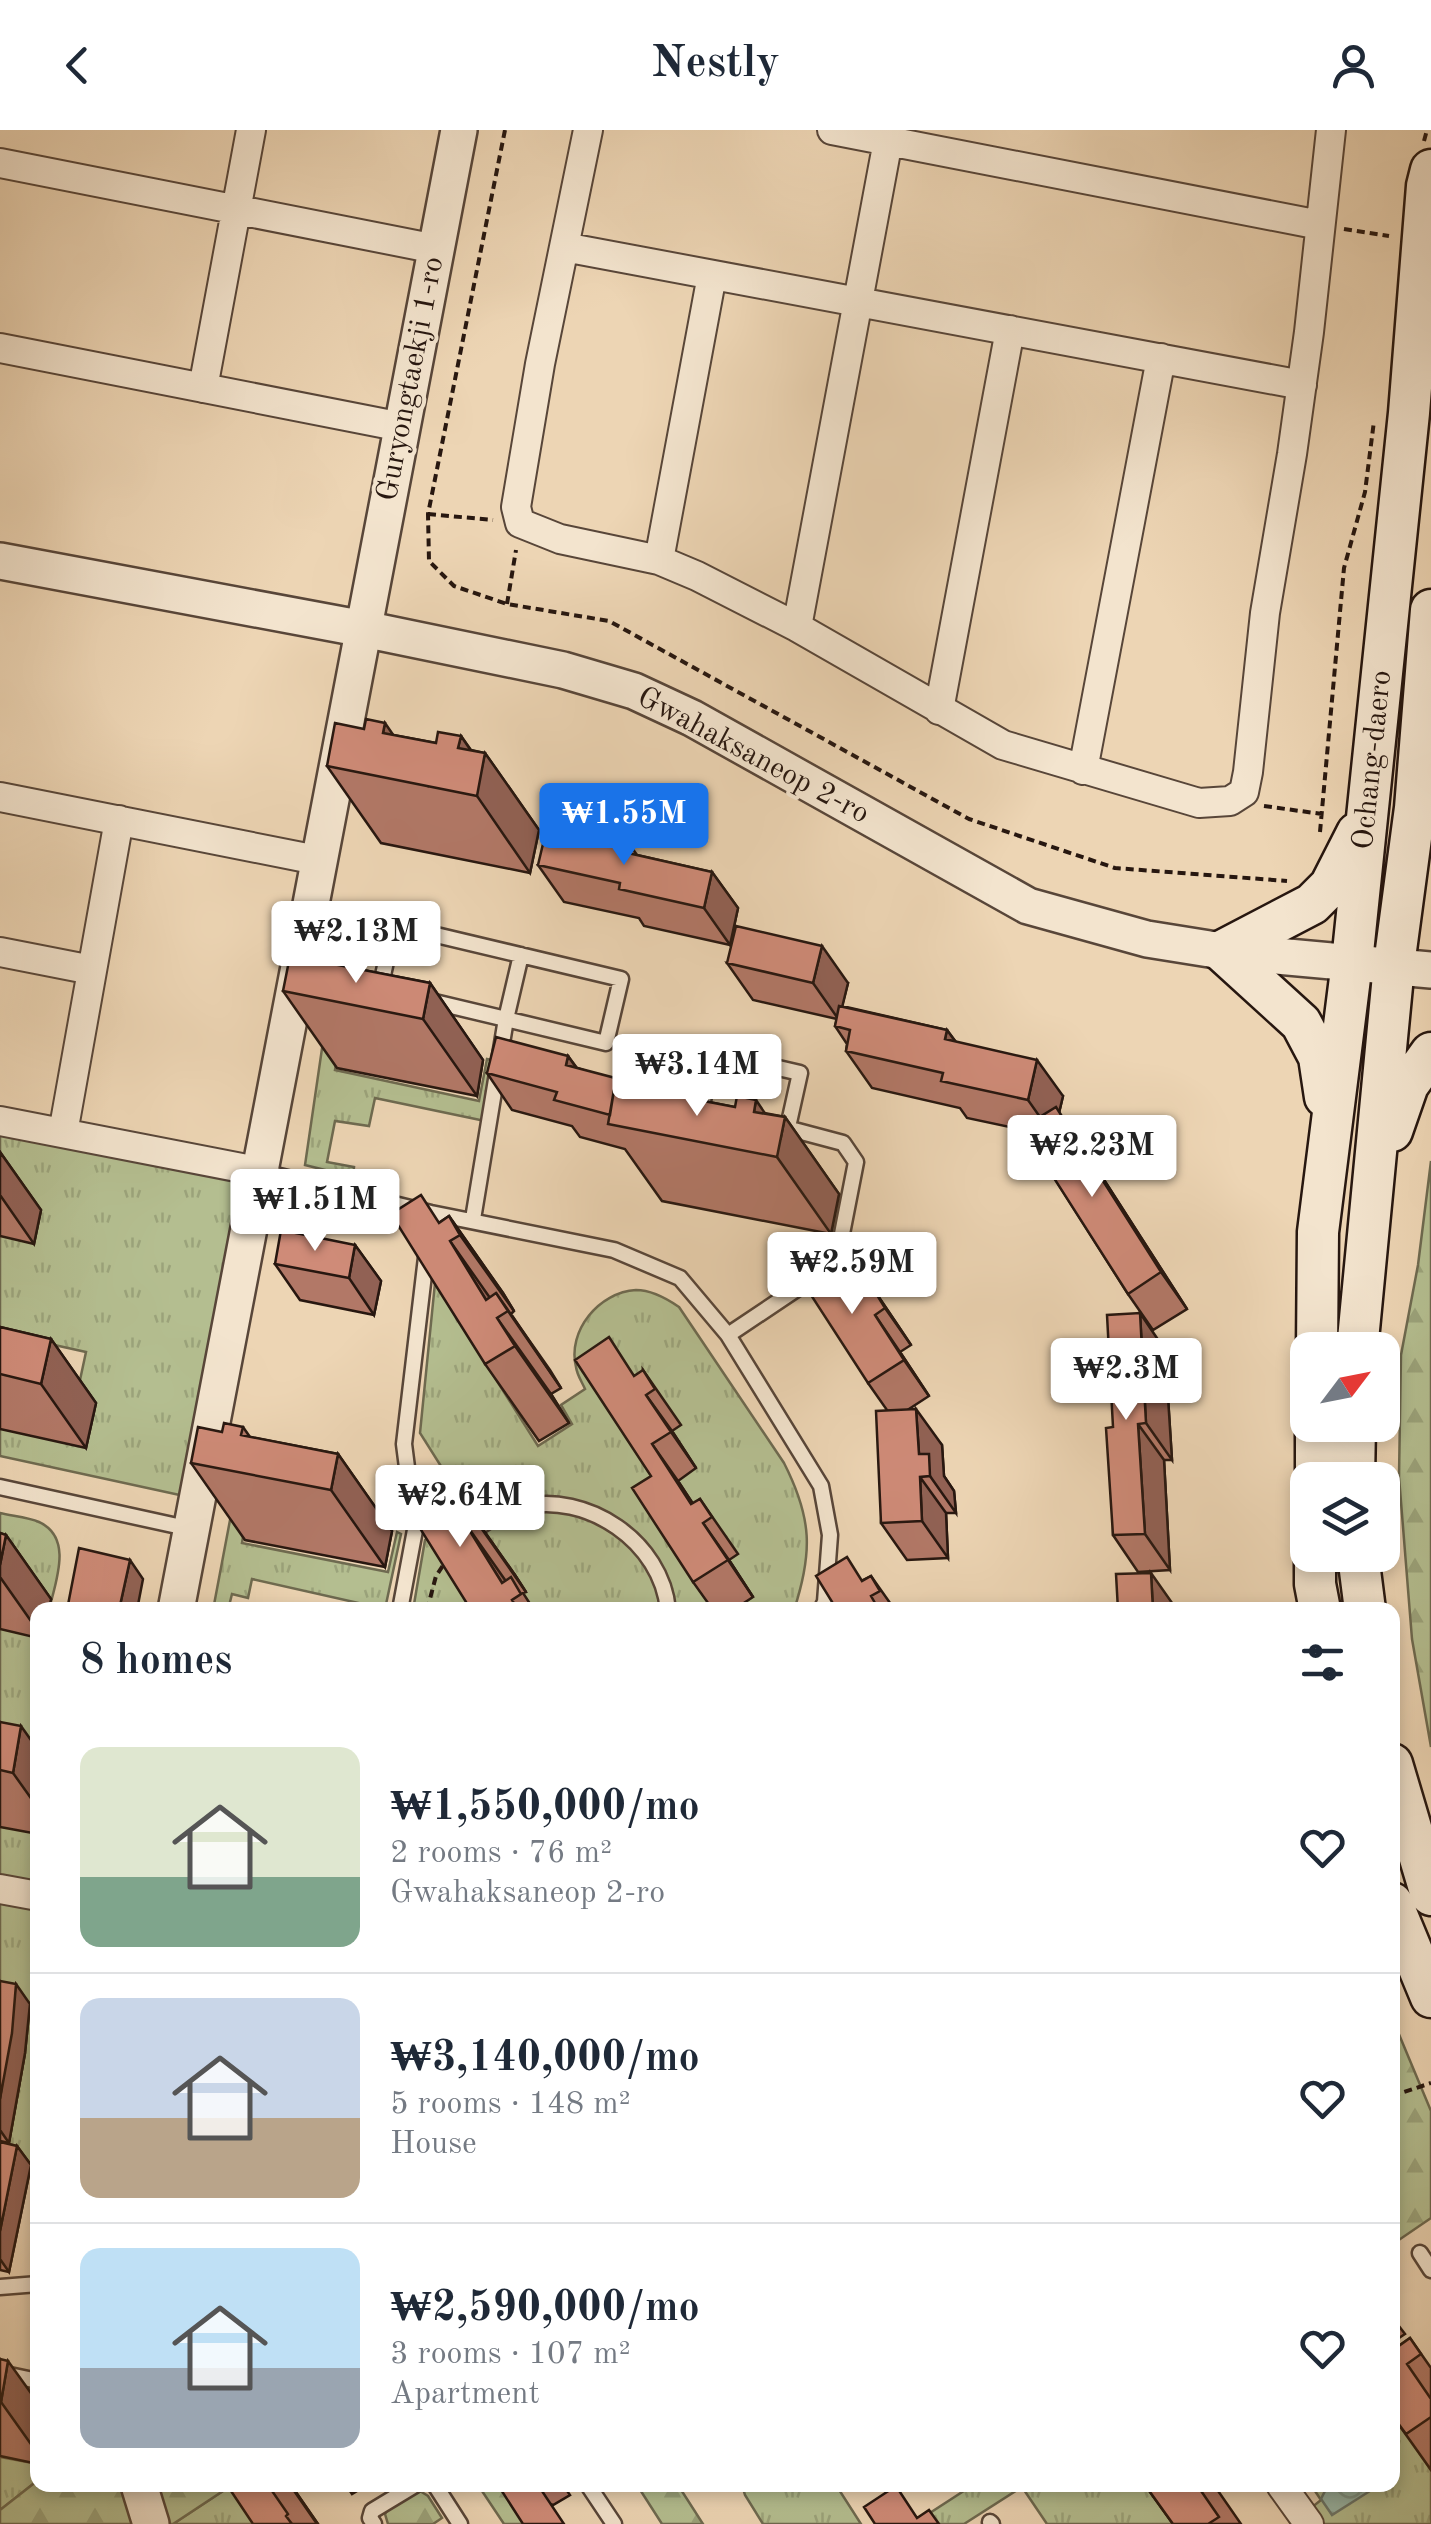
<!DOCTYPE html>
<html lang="en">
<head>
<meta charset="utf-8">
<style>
  :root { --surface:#fff; --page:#f2f2f3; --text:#1f2937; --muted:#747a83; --line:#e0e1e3; --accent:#1a73e8 }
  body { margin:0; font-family:"Old Standard TT",serif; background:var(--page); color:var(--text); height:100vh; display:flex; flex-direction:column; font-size:38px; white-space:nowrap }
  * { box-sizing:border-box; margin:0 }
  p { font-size:32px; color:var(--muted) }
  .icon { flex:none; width:55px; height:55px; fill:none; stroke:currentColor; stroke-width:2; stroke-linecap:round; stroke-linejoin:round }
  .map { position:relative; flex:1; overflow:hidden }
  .side { position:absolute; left:30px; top:1472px; width:1370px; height:890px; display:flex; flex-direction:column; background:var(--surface); border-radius:20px; box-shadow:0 5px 15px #0003 }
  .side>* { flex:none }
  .needle { width:65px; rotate:58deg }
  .buttons { position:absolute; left:1290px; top:1202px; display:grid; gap:20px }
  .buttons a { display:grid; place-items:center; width:110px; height:110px; border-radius:20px; background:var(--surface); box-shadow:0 5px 15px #0003; font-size:50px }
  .price { position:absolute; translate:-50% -85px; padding:0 22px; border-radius:10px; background:#fff; color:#222; font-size:32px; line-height:65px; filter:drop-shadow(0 2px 5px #0008) }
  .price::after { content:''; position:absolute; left:50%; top:60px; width:30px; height:22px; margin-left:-15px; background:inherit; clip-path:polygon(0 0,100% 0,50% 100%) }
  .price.on { background:var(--accent); color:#fff }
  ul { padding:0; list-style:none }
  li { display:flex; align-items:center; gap:30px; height:250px; padding:0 50px }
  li+li { border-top:2px solid var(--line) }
  li span { display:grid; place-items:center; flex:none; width:280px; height:200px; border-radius:20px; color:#555 }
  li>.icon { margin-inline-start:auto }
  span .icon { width:120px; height:120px; fill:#fffc; stroke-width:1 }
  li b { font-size:42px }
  h2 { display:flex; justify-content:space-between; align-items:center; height:120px; padding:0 50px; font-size:42px }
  header { display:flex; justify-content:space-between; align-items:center; height:130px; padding:0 50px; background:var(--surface); font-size:45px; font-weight:700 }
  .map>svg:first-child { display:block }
</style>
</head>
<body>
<header><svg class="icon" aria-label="back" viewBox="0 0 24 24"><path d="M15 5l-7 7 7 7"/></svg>Nestly<svg class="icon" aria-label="person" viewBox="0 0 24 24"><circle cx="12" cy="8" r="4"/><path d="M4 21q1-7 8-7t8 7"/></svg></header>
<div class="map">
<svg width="1431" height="2394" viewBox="0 0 1431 2394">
  <defs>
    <pattern id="grass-tufts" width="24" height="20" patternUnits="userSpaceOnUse" patternTransform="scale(2.5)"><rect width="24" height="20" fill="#b4be90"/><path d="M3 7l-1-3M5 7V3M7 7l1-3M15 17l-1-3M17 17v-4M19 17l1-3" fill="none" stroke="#9ba37b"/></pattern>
    <pattern id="forest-firs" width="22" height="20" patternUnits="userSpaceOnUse" patternTransform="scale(2.5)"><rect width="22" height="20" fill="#b4be90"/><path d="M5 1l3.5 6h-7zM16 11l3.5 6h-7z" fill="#9ba37b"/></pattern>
    <pattern id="water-waves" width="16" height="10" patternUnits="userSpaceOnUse" patternTransform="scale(2.5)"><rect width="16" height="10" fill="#9ab9a9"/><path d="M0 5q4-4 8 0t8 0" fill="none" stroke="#859e90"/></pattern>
  </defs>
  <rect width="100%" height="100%" fill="#edd5b4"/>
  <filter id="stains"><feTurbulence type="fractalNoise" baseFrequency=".002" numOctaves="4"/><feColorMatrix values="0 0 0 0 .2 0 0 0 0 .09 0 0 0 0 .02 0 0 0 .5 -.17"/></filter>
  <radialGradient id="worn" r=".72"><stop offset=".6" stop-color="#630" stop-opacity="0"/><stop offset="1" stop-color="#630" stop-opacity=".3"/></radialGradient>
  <path fill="url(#grass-tufts)" stroke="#6e6a50" stroke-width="2.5" d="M 325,898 L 342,902 L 335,940 L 479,971 L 487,929 L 496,931 L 485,991 L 375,968 L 369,996 L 335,991 L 327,1032 L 354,1037 L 353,1047 L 305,1035 Z
    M 0,1005 L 108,1023 L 262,1042 L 198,1369 L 0,1326 L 0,1231 L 80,1250 L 86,1222 L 0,1203 Z
    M 435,1153 L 538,1316 L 572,1294 L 561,1275 L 585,1259 C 582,1252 577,1245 576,1237 C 567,1201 599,1162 636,1160 C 652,1160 666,1168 679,1177 L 784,1333 C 812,1388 813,1422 794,1480 L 733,1480 L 753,1467 L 729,1430 L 726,1406 L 713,1480 L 526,1480 L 517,1467 L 525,1461 L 515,1445 L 477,1480 L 413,1480 L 425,1410 L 468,1379 L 420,1303 Z
    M 234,1369 L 249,1372 L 242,1413 L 388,1442 L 397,1402 L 401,1404 L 385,1479 L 252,1449 L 248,1468 L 232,1464 L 228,1480 L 213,1480 Z
    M 0,1383 C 12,1386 28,1387 39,1392 C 74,1408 55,1453 49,1480 L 38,1480 L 37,2036 L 0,2028 L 0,2011 L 9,2012 L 25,1923 L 0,1867 Z
    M 1393,2284 L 1431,2340 L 1431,2394 L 1291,2394 L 1321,2370 L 1311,2355 L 1392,2355 Z
    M 0,2327 L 38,2334 L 37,2351 L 0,2380 Z
    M 232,2355 L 256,2394 L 173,2394 Z
    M 742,2355 L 836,2355 L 861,2394 L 763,2394 L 745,2365 Z
    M 973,2355 L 1145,2355 L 1173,2394 L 1047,2394 L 1022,2357 L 964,2394 L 918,2394 L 916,2392 Z"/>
  <path fill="url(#forest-firs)" stroke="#6e6a50" stroke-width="2.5" d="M 1431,1031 L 1431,1617 L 1412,1509 L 1399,1347 L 1401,1225 L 1418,1135 Z
    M 1393,1890 L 1431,1981 L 1431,2088 L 1393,2114 Z
    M 37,2351 L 38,2355 L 232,2355 L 173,2394 L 0,2394 L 0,2380 Z
    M 478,2355 L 501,2355 L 526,2394 L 504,2394 Z
    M 637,2355 L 678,2355 L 703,2394 L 662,2394 Z
    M 420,2361 L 428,2366 L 442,2388 L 433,2394 L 388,2394 L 385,2384 L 388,2379 Z"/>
  <path fill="url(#water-waves)" stroke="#6c786c" stroke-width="2.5" d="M 1328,2355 L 1373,2355 L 1370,2361 L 1332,2385 L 1321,2369 Z"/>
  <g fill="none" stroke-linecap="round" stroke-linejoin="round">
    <g stroke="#584639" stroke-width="19">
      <path id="service" d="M 394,795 L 621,849 L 606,913 L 380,859 Z
        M 708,982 L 701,980 L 713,923 L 800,943 L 788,997
        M 263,1042 L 431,1083 L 614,1120 L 680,1148 L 728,1205 L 821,1356 L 830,1405 L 825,1472 L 821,1480
        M 473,1089 L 506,889 L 521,825
        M 728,1205 L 819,1144 L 840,1114 L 856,1032 L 843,1013 L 779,996
        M 0,1357 L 191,1399
        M 467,1406 C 483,1393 500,1382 521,1377 C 587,1361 662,1412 668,1480
        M 400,1480 L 415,1400 L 404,1314 L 427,1119
        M 1420,2123 L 1431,2140
        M 0,2157 L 38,2154
        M 0,2243 L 38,2251
        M 435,2355 L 460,2394
        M 588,2355 L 614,2394
        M 990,2392 L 992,2394
        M 374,2394 L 370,2388 L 372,2381 L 415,2355"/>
    </g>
    <g stroke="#584639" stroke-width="32">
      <path id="minor" d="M 588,0 L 540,234 L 516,377 L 520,393 L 560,409 L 659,430 L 697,446 L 797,497 L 1003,615 L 1199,673 L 1230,671 L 1244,662 L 1248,642 L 1265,483 L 1292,324 L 1309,202 L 1331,0
        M 832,0 L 1320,95
        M 0,33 L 436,119
        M 564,117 L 1302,255
        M 0,218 L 402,297
        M 203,258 L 251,0
        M 659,430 L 712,145
        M 797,497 L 890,0
        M 939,580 L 1010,200
        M 1083,640 L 1161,228
        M 0,667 L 317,730
        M 0,822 L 92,840
        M 0,991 L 262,1042
        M 63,1003 L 119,690
        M 0,1759 L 38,1766
        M 1281,2355 L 1309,2394"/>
    </g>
    <g stroke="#584639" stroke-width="40">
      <path id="tertiary" d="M 0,431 L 364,499 L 563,540 L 634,561 L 692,588 L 1028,776 L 1147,809 L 1222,821 L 1431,840
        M 176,1480 L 459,0
        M 139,2355 L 151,2394"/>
    </g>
    <g stroke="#271710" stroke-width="45">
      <path id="secondary" d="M 1325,967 L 1319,927 L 1301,893 L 1222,821 L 1312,774 L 1330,756 L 1357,703
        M 1392,1001 L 1408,955 L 1431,923
        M 1317,1220 L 1318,1102 L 1352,832 L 1409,283 L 1427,56 L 1431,40
        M 1357,1220 L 1394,835 L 1415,678 L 1431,480
        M 1316,1350 L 1316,1295
        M 1354,1350 L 1355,1295
        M 1315,1425 L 1315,1454 L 1320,1480
        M 1358,1425 L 1365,1480
        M 1392,1634 L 1431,1765
        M 1392,1773 L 1431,1867"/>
    </g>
    <path stroke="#271710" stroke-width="4" stroke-dasharray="8 5" stroke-linecap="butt" d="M 505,0 L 428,384 L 429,431 L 454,456 L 507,474 L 609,491 L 969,689 L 1115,738 L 1287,751
      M 1424,11 L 1427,0
      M 1344,99 L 1389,106
      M 428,384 L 493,390
      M 507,474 L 516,420
      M 1264,676 L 1322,684
      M 1320,702 L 1344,438 L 1365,362 L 1374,291
      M 427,1480 L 436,1446 L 444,1434
      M 1392,1966 L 1431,1953"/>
    <use href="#service" stroke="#f3e4ce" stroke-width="14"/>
    <use href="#minor" stroke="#f3e4ce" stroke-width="28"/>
    <use href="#tertiary" stroke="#f3e4ce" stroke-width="35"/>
    <use href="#secondary" stroke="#f3e4ce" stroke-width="40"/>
  </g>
  <path fill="#b27867" stroke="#271710" stroke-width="2.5" d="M 393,605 L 436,613 L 461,606 L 471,620 L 485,623 L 539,700 L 530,743 L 381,713 L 327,636 Z
    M 630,715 L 637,725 L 712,742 L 738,778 L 730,815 L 644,796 L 639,788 L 564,772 L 538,735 Z
    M 334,825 L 342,836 L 430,853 L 483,930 L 477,966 L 337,938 L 283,861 L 314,830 Z
    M 727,833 L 848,853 L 842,876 L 947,900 L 956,912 L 1063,966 L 1059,983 L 1081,1014 L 1187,1179 L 1153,1200 L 1128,1164 L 1024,1000 L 967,988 L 960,978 L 872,958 L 846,921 L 847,914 L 835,896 L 837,889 L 753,870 Z
    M 568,926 L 577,938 L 642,959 L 785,987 L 839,1064 L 831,1104 L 662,1071 L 625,1019 L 580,1007 L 572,996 L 512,980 L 487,943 Z
    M 0,1022 L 41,1080 L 34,1114 L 0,1106 Z
    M 449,1086 L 503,1163 L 514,1181 L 511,1184 L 561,1258 L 551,1264 L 569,1293 L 539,1311 L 485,1234 L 440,1092 Z
    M 355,1115 L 381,1151 L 374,1185 L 300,1170 L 275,1134 Z
    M 874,1160 L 911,1215 L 900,1222 L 929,1266 L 909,1279 L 942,1315 L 944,1346 L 954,1361 L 956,1383 L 946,1383 L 948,1428 L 907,1430 L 881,1393 L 887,1280 L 868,1253 L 865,1165 Z
    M 0,1197 L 51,1209 L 96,1273 L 86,1318 L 0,1299 Z
    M 1165,1220 L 1172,1330 L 1164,1330 L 1170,1440 L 1138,1442 L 1113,1405 L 1113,1297 Z
    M 643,1240 L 681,1295 L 672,1301 L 696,1338 L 678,1351 L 693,1374 L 700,1369 L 738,1424 L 729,1430 L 753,1467 L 733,1480 L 713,1480 L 693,1452 L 651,1346 Z
    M 243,1297 L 250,1307 L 338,1324 L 392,1401 L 385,1437 L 245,1410 L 191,1333 L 222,1302 Z
    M 461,1368 L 515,1445 L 526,1462 L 523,1463 L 534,1480 L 471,1480 L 454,1373 Z
    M 0,1403 L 6,1405 L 51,1469 L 38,1480 L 38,1508 L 0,1499 Z
    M 871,1446 L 895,1480 L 837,1480 L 863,1450 Z
    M 0,1592 L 38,1620 L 38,1704 L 0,1697 Z
    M 0,1851 L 30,1874 L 25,1923 L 9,2013 L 0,2011 Z
    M 0,2012 L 17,2016 L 31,2035 L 9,2142 L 0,2140 Z
    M 1392,2187 L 1405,2204 L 1393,2212 L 1397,2217 L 1410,2208 L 1431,2238 L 1431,2340 L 1392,2285 Z
    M 0,2229 L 38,2273 L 38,2334 L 0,2326 Z
    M 227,2355 L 291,2355 L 318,2394 L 292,2394 Z
    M 346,2355 L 367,2355 L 352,2364 Z
    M 498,2355 L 563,2355 L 570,2365 L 553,2375 Z
    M 1145,2355 L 1214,2355 L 1241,2394 L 1173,2394 Z"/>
  <path fill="#916154" stroke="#271710" stroke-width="2.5" d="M 385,593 L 429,657 L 383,603 Z
    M 461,606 L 482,637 L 485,623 L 539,700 L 530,743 L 477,666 L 458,618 Z
    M 712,742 L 738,778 L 730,815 L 704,778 Z
    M 822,816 L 848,853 L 839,890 L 813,853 Z
    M 430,853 L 483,930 L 477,966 L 423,889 Z
    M 947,900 L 973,936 L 945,909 Z
    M 568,926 L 594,963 L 566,935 Z
    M 1037,930 L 1063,966 L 1059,983 L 1081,1014 L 1187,1179 L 1161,1142 L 1054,1007 L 1028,970 Z
    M 664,953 L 706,1013 L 662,963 Z
    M 756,970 L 781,1007 L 785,987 L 839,1064 L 831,1104 L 777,1027 L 754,982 Z
    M 0,1022 L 41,1080 L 34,1114 L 0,1065 Z
    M 449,1086 L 503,1163 L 514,1181 L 460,1105 Z
    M 450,1111 L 502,1185 L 486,1170 Z
    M 355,1115 L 381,1151 L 374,1185 L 349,1148 Z
    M 874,1160 L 899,1197 L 911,1215 L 885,1178 Z
    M 496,1163 L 550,1240 L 561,1258 L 508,1181 Z
    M 1140,1183 L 1165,1220 L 1172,1330 L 1146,1293 Z
    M 875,1185 L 900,1222 L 929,1266 L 904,1230 Z
    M 497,1188 L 551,1264 L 569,1293 L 515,1216 Z
    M 51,1209 L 96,1273 L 86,1318 L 41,1254 Z
    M 646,1265 L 672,1301 L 696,1338 L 671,1302 Z
    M 916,1279 L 942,1315 L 944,1346 L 954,1361 L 956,1383 L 930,1346 L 919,1324 Z
    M 1138,1294 L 1164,1330 L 1170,1440 L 1145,1404 Z
    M 652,1314 L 678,1351 L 705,1392 L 691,1374 Z
    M 338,1324 L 392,1401 L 385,1437 L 331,1360 Z
    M 920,1347 L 946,1383 L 948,1428 L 922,1391 Z
    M 461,1368 L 515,1445 L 526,1462 L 472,1385 Z
    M 463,1390 L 517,1467 L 502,1453 Z
    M 703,1393 L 729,1430 L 753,1467 Z
    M 6,1405 L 51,1469 L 49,1480 L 38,1480 L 38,1501 L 0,1447 L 0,1435 Z
    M 130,1430 L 143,1449 L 137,1480 L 119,1480 Z
    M 1151,1443 L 1177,1480 L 1153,1480 Z
    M 21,1596 L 38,1620 L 38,1678 L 13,1643 Z
    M 16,1854 L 30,1874 L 25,1923 L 9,2013 L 0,2000 L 0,1969 Z
    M 17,2016 L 31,2035 L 9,2142 L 0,2129 L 0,2101 Z
    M 8,2231 L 38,2273 L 38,2324 L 1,2272 Z
    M 290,2355 L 291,2355 L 318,2394 L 317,2394 Z"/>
  <path fill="#cf8b78" stroke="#271710" stroke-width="2.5" d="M 366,589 L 385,593 L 383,603 L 436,613 L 438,602 L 461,606 L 458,618 L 485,623 L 477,666 L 327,636 L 335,593 L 364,599 Z
    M 547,697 L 630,715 L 628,723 L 712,742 L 704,778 L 619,759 L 620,753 L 538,735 Z
    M 736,796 L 822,816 L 813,853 L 727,833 Z
    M 316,821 L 334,825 L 333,834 L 430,853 L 423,889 L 283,861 L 290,826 L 314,830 Z
    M 839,876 L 947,900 L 945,909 L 1037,930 L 1028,970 L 941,951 L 943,943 L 846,921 L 850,900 L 835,896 Z
    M 496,907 L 568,926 L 566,935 L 638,954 L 637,958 L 615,954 L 610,985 L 554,970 L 557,962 L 487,943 Z
    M 645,950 L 664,953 L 662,963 L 735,977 L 737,966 L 756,970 L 754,982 L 785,987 L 777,1027 L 608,994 L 615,954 L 643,960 Z
    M 1056,977 L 1161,1142 L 1128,1164 L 1022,998 Z
    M 421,1065 L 439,1093 L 449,1086 L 460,1105 L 450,1111 L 486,1170 L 496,1163 L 508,1181 L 497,1188 L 515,1216 L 485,1234 L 391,1084 Z
    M 281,1100 L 355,1115 L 349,1148 L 275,1134 Z
    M 835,1122 L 863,1166 L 874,1160 L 885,1178 L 875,1185 L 904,1230 L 868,1253 L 798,1145 Z
    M 1140,1183 L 1146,1293 L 1138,1294 L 1145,1404 L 1113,1405 L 1106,1298 L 1113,1297 L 1107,1185 Z
    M 0,1197 L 51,1209 L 41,1254 L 0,1244 Z
    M 609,1207 L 634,1246 L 643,1240 L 655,1259 L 646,1265 L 671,1302 L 652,1314 L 691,1374 L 700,1369 L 712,1387 L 703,1393 L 728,1430 L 693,1452 L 632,1358 L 651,1346 L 575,1230 Z
    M 916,1279 L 919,1324 L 929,1324 L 930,1346 L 920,1347 L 922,1391 L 881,1393 L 876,1281 Z
    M 224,1293 L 243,1297 L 241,1305 L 338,1324 L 331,1360 L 191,1333 L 198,1297 L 222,1302 Z
    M 438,1349 L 453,1374 L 461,1368 L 472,1385 L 463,1390 L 502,1453 L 511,1447 L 521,1464 L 512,1470 L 518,1480 L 471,1480 L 403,1371 Z
    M 0,1403 L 6,1405 L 0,1435 Z
    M 79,1418 L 130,1430 L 119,1480 L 67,1480 Z
    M 847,1427 L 862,1451 L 871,1446 L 880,1461 L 871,1466 L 879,1480 L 837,1480 L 816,1446 Z
    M 1151,1443 L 1153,1480 L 1118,1480 L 1116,1444 Z
    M 0,1592 L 21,1596 L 13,1643 L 0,1640 Z
    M 0,1851 L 16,1854 L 12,1903 L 0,1969 Z
    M 0,2012 L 17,2016 L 0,2101 Z
    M 1410,2208 L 1421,2224 L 1407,2234 L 1431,2269 L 1431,2287 L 1406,2304 L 1392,2285 L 1392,2212 L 1396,2218 Z
    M 0,2229 L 8,2231 L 1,2272 L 0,2272 Z
    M 227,2355 L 276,2355 L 270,2358 L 288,2384 L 286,2386 L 292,2394 L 253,2394 Z
    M 498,2355 L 538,2355 L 564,2394 L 523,2394 Z
    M 1145,2355 L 1197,2355 L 1219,2387 L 1208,2394 L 1173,2394 Z
    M 896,2356 L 917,2388 L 929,2380 L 939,2394 L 875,2394 L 864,2377 Z"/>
  <g text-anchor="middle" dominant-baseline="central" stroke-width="8" stroke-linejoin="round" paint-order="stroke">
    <g font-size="30" fill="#271710" stroke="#f3e4ce">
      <text transform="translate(411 249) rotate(-79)">Guryongtaekji 1-ro</text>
      <text transform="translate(753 626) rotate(28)">Gwahaksaneop 2-ro</text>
      <text transform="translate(1373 630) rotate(-84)">Ochang-daero</text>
    </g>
  </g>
  <rect width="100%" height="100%" filter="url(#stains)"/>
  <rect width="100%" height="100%" fill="url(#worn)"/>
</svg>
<div class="buttons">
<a><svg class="needle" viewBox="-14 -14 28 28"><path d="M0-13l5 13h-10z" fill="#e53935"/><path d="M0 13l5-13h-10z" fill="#747a83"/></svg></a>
<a><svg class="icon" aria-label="layers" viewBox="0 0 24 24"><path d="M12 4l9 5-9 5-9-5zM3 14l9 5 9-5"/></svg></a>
</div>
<b class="price on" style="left:624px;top:738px">₩1.55M</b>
<b class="price" style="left:356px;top:856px">₩2.13M</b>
<b class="price" style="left:697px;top:989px">₩3.14M</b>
<b class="price" style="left:1092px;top:1070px">₩2.23M</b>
<b class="price" style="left:315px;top:1124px">₩1.51M</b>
<b class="price" style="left:852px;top:1187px">₩2.59M</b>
<b class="price" style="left:1126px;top:1293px">₩2.3M</b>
<b class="price" style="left:460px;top:1420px">₩2.64M</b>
<section class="side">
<h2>8 homes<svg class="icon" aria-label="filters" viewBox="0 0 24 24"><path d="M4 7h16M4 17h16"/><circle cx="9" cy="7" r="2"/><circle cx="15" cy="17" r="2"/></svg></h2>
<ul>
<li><span style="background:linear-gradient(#dfe7d0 65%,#7fa58c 0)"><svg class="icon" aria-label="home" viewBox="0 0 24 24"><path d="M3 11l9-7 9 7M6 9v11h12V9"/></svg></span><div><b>₩1,550,000/mo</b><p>2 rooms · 76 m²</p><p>Gwahaksaneop 2-ro</p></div><svg class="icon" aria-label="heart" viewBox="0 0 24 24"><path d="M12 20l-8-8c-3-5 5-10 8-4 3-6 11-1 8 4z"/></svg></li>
<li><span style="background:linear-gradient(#c9d6e8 60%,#b9a48a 0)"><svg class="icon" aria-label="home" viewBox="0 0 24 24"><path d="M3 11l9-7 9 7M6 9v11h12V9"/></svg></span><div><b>₩3,140,000/mo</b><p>5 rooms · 148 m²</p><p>House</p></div><svg class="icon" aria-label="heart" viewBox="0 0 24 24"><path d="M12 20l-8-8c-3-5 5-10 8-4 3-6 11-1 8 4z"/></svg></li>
<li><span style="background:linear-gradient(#bfe0f5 60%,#9aa5b1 0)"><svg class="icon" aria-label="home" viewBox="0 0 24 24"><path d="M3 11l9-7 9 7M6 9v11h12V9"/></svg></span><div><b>₩2,590,000/mo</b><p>3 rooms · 107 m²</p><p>Apartment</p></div><svg class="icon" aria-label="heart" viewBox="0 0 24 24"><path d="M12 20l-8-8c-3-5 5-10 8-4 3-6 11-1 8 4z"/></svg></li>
</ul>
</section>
</div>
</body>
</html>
